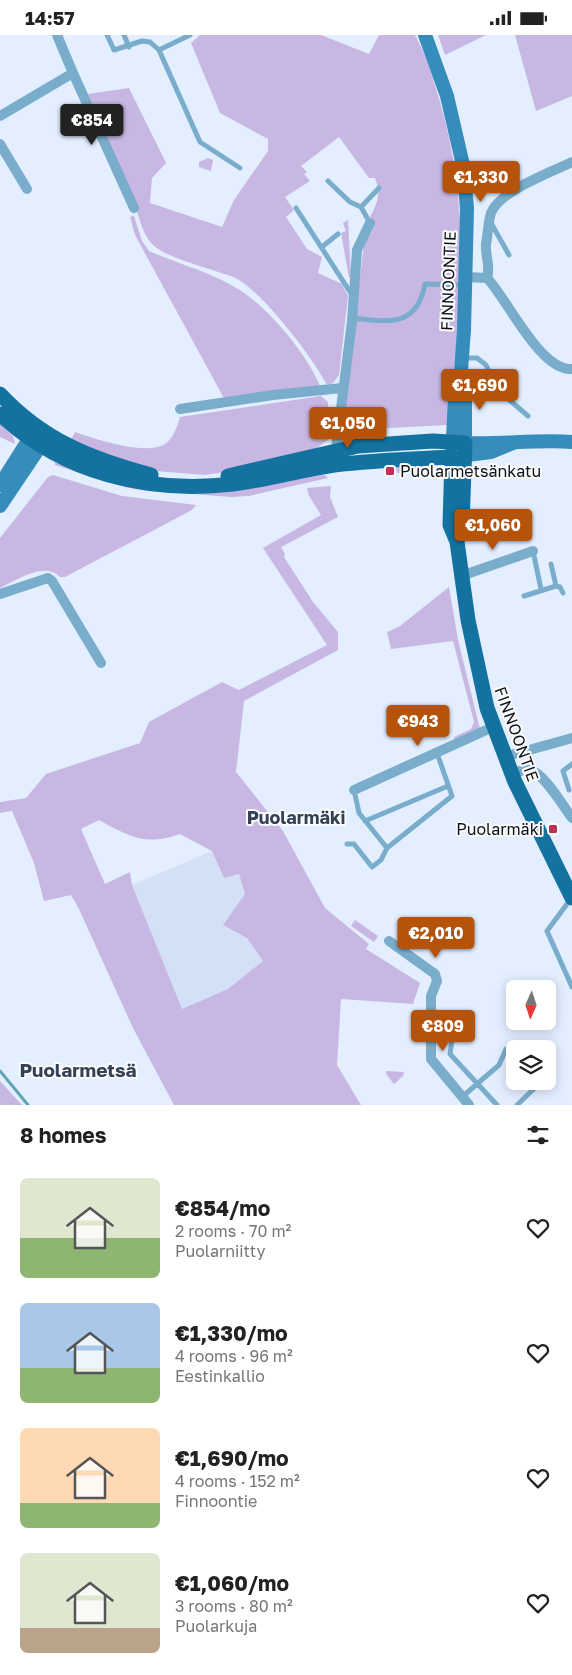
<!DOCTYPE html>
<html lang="en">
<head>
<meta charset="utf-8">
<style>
  :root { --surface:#fff; --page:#f6f6f6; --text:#222; --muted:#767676; --accent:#b45309 }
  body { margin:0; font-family:"Golos Text",sans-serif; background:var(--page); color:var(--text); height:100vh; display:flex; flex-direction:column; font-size:19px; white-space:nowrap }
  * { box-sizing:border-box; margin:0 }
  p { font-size:16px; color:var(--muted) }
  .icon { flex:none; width:28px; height:28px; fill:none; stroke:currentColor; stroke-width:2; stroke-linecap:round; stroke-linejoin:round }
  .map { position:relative; height:1070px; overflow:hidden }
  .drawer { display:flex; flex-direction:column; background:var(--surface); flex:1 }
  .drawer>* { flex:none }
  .needle { width:32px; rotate:183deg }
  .buttons { position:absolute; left:506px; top:945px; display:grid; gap:10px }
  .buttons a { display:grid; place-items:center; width:50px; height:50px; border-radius:8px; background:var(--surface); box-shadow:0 2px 12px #0003; font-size:25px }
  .price { position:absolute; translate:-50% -42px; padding:0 11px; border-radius:5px; background:var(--accent); color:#fff; font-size:16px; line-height:32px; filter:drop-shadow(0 1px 2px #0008) }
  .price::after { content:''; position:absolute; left:50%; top:30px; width:15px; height:11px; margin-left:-8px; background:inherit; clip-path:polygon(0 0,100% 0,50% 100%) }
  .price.active { background:#222; color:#fff }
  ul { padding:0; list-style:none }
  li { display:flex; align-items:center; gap:15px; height:125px; padding:0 20px }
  li span { display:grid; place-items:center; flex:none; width:140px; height:100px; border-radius:8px; color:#555 }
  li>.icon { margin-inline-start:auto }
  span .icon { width:60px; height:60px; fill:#fffc; stroke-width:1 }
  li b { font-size:21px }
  h2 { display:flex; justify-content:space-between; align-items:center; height:60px; padding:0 20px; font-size:21px }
  .status { display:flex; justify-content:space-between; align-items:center; height:35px; padding:0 25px; background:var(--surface); direction:ltr }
  .status svg { height:14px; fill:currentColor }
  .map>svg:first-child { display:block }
</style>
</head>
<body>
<div class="status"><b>14:57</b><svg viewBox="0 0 49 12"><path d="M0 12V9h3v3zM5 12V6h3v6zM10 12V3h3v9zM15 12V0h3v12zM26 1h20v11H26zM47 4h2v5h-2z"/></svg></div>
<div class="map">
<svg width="572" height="1070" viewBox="0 0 572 1070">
  <rect width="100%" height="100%" fill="#e3eeff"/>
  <path fill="#d3e0f5" d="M 212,816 L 224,843 L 239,839 L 245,859 L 247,903 L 263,926 L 228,954 L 182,975 L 132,850 Z"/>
  <path fill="#c8b7e3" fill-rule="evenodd" d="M 200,0 L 321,0 L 369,19 L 379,0 L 415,0 C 427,22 433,43 440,67 C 472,176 461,279 447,390 L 350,395 L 341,392 L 364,210 C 369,201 379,191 370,182 C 378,167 381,159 375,143 L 369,143 L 339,102 L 301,131 L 307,137 L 304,139 L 310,146 L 285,162 L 294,175 L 286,182 L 307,214 L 322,222 L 318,238 L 342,249 L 348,261 L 339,340 L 333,348 L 327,350 C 313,323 260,253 233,242 C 213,234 165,223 152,209 C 142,198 140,184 135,171 C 121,133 104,96 88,59 L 129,53 L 166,128 L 152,143 L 150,168 L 222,192 L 234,165 L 268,116 L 268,104 L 220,78 L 191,8 Z
    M 438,0 L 486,0 L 445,20 Z
    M 515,0 L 572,0 L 572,61 L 536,76 Z
    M 208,123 L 213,125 L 211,136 L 199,132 L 199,127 Z
    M 134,181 L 142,206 L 149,216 C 178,229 211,237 238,254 C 268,272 307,319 320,351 L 225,365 L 135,200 L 130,182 Z
    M 348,185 L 351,241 L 349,243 L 341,198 L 346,196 L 343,188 Z
    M 321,361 L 328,367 L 328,405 L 313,416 L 252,433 L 205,440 L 143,435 L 71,405 L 75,397 C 95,404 146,421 165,409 C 174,403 177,391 180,382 Z
    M 0,388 L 13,401 L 15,409 L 0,402 Z
    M 55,427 L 128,448 L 322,438 L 328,443 L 249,461 L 231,462 L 139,455 L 117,450 L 55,430 Z
    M 426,427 L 426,435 L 397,438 L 396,433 Z
    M 53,440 L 122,461 L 196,470 L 192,475 L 65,542 L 60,542 C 44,526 17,545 0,553 L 0,503 L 48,442 Z
    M 331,451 L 330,462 L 338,482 L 281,512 L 285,519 L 284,522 L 313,567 L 338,597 L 338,615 L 244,666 L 236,737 L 283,796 L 325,873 L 369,909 L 366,914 L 420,948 L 413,969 L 341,964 L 337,1030 L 361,1070 L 174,1070 L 133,993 L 79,874 L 71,860 L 44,866 L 34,828 L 12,776 L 0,778 L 0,767 L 26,763 L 46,739 L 140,708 L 149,687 L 222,647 L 239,655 L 327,610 L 263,513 L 321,480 L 309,461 L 307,453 ZM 99,785 C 130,802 145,811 180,799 L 212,816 L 224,843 L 239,839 L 245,859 L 223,890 L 247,903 L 263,926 L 228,954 L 182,974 L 132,850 L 130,837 L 105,849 L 81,794 Z
    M 449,552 L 458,605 L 480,694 L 455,705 L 454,702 L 471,694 L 474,687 L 453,606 L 391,614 L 387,597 L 400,591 Z
    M 355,885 L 378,901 L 374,907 L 351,891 Z
    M 386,1036 L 404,1037 L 403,1041 L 394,1049 L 386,1039 Z
    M 0,1046 L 22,1070 L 0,1070 Z"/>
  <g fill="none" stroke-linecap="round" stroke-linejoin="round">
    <path stroke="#5ea4b6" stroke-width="3" d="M 0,1036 L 28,1070"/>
    <path stroke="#7aadcc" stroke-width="5" d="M 107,0 L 114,15 L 142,6 L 150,7 L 159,15 L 200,107 L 240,133
      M 124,0 L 129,12
      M 159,15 L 190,0
      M 328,146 L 350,167 L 361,172 L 379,153
      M 361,172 L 370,188
      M 296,173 L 352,260
      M 490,186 L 509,220
      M 323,211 L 338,199
      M 352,283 C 388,287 417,293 425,249 L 463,250
      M 462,323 L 477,323 L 486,330 L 497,354 L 528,381
      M 533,516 L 541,554
      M 551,529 L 556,551 L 560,552 L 563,558
      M 524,561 L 556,551
      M 354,755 L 359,778 L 387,813 L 452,761 L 437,718
      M 569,755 L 563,736 L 572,729
      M 365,786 L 448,751
      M 347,809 L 354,809 L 372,832 L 381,825 L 387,813
      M 570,865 L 547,896 L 572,952
      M 453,998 L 450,1019 L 497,1070
      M 548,1033 L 548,1040
      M 462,1062 L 499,1030 L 506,1014
      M 517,1070 L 542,1046"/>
    <path stroke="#7aadcc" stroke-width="10" d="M 73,38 L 134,173
      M 0,81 L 73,38 L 57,0
      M 0,109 L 27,154
      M 467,242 L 487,243 C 491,232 485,221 486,209 C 488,199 488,187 491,178 C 499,156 552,137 572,127
      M 487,243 C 508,265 540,336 572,334
      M 180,374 L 273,360 L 342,353
      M 335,421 L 352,286 L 357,215 L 370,188
      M 461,541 L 533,516
      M 0,559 L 48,543 L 52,546 L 101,628
      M 504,722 L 572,703
      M 511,739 C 517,737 524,734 530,735 C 544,738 563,771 572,783
      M 354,755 L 493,692
      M 389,906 L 435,939 L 437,946 L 431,961 L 431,1024 L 469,1070"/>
    <path stroke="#368cba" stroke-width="14" d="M 425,0 L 447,61 L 463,130 L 467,173 L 464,295 L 460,349 L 455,363 L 452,422 L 491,417 L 513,408
      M 460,349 L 465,363 L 465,408 C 501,410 536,404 572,407
      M 0,450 L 36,393
      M 0,471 L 47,401"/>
    <path stroke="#13729f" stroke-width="15" d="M 0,359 C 43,405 91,424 151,440
      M 0,379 C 63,438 148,459 233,449 C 267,445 300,435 334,430 C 373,425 413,424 452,422 L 450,490 L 457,507 L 468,585 L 487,673 L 515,747 L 572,863
      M 228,441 L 358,411 L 433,406 L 465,408 L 462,490 L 457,507"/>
  </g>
  <g fill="#bf2f56" stroke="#fbfbfb" stroke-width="2">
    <rect x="385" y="431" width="10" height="10" rx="2.5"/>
    <rect x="548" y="789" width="10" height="10" rx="2.5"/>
  </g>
  <g text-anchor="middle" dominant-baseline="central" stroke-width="4" stroke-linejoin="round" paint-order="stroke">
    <g font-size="16" fill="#0c121b" stroke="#fbfbfb">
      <text transform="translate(448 246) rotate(-88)">FINNOONTIE</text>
      <text transform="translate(517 699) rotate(70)">FINNOONTIE</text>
    </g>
    <g font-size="16" fill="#0c121b" stroke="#fbfbfb" text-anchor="start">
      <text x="400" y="436">Puolarmetsänkatu</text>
      <text x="543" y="794" text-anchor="end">Puolarmäki</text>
    </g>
    <g font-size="18" font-weight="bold" fill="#324156" stroke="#fbfbfb">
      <text x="296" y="782">Puolarmäki</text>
    </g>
    <g font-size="19" font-weight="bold" fill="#324156" stroke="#fbfbfb">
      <text x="78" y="1034">Puolarmetsä</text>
    </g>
  </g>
</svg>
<div class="buttons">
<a><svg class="needle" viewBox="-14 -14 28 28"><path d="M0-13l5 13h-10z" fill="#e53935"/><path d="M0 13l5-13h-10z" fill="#767676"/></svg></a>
<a><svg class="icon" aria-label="layers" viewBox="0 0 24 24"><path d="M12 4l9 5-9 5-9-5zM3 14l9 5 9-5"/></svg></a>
</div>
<b class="price active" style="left:92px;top:111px">€854</b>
<b class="price" style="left:481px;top:168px">€1,330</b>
<b class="price" style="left:480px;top:376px">€1,690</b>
<b class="price" style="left:348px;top:414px">€1,050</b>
<b class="price" style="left:493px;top:516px">€1,060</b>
<b class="price" style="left:418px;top:712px">€943</b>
<b class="price" style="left:436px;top:924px">€2,010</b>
<b class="price" style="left:443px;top:1017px">€809</b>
</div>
<section class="drawer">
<h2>8 homes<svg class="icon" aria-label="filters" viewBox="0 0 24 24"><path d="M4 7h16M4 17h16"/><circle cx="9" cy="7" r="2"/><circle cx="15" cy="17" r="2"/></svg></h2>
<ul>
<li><span style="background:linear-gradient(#dfe7d0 60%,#8fb573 0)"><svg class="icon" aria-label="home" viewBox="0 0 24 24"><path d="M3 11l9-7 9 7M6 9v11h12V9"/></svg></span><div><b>€854/mo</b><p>2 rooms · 70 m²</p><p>Puolarniitty</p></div><svg class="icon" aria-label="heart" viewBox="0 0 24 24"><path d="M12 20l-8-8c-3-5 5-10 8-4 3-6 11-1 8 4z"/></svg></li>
<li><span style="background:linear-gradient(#a9c7e8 65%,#8fb573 0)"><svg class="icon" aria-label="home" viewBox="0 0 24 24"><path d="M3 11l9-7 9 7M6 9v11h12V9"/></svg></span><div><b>€1,330/mo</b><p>4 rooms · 96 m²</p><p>Eestinkallio</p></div><svg class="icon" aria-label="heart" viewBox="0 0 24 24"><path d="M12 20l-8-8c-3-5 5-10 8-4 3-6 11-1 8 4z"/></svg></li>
<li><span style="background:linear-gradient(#ffd9b3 75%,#8fb573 0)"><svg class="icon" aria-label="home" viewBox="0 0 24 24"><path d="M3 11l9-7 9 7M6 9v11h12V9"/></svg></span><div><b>€1,690/mo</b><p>4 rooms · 152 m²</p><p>Finnoontie</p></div><svg class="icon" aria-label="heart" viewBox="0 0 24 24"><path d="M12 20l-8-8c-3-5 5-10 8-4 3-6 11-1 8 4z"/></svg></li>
<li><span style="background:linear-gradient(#dfe7d0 75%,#b9a48a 0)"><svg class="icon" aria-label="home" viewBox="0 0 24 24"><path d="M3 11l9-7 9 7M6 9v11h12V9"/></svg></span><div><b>€1,060/mo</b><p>3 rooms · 80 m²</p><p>Puolarkuja</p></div><svg class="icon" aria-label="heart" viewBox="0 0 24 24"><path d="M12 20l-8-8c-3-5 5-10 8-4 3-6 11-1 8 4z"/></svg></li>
</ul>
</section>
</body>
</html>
